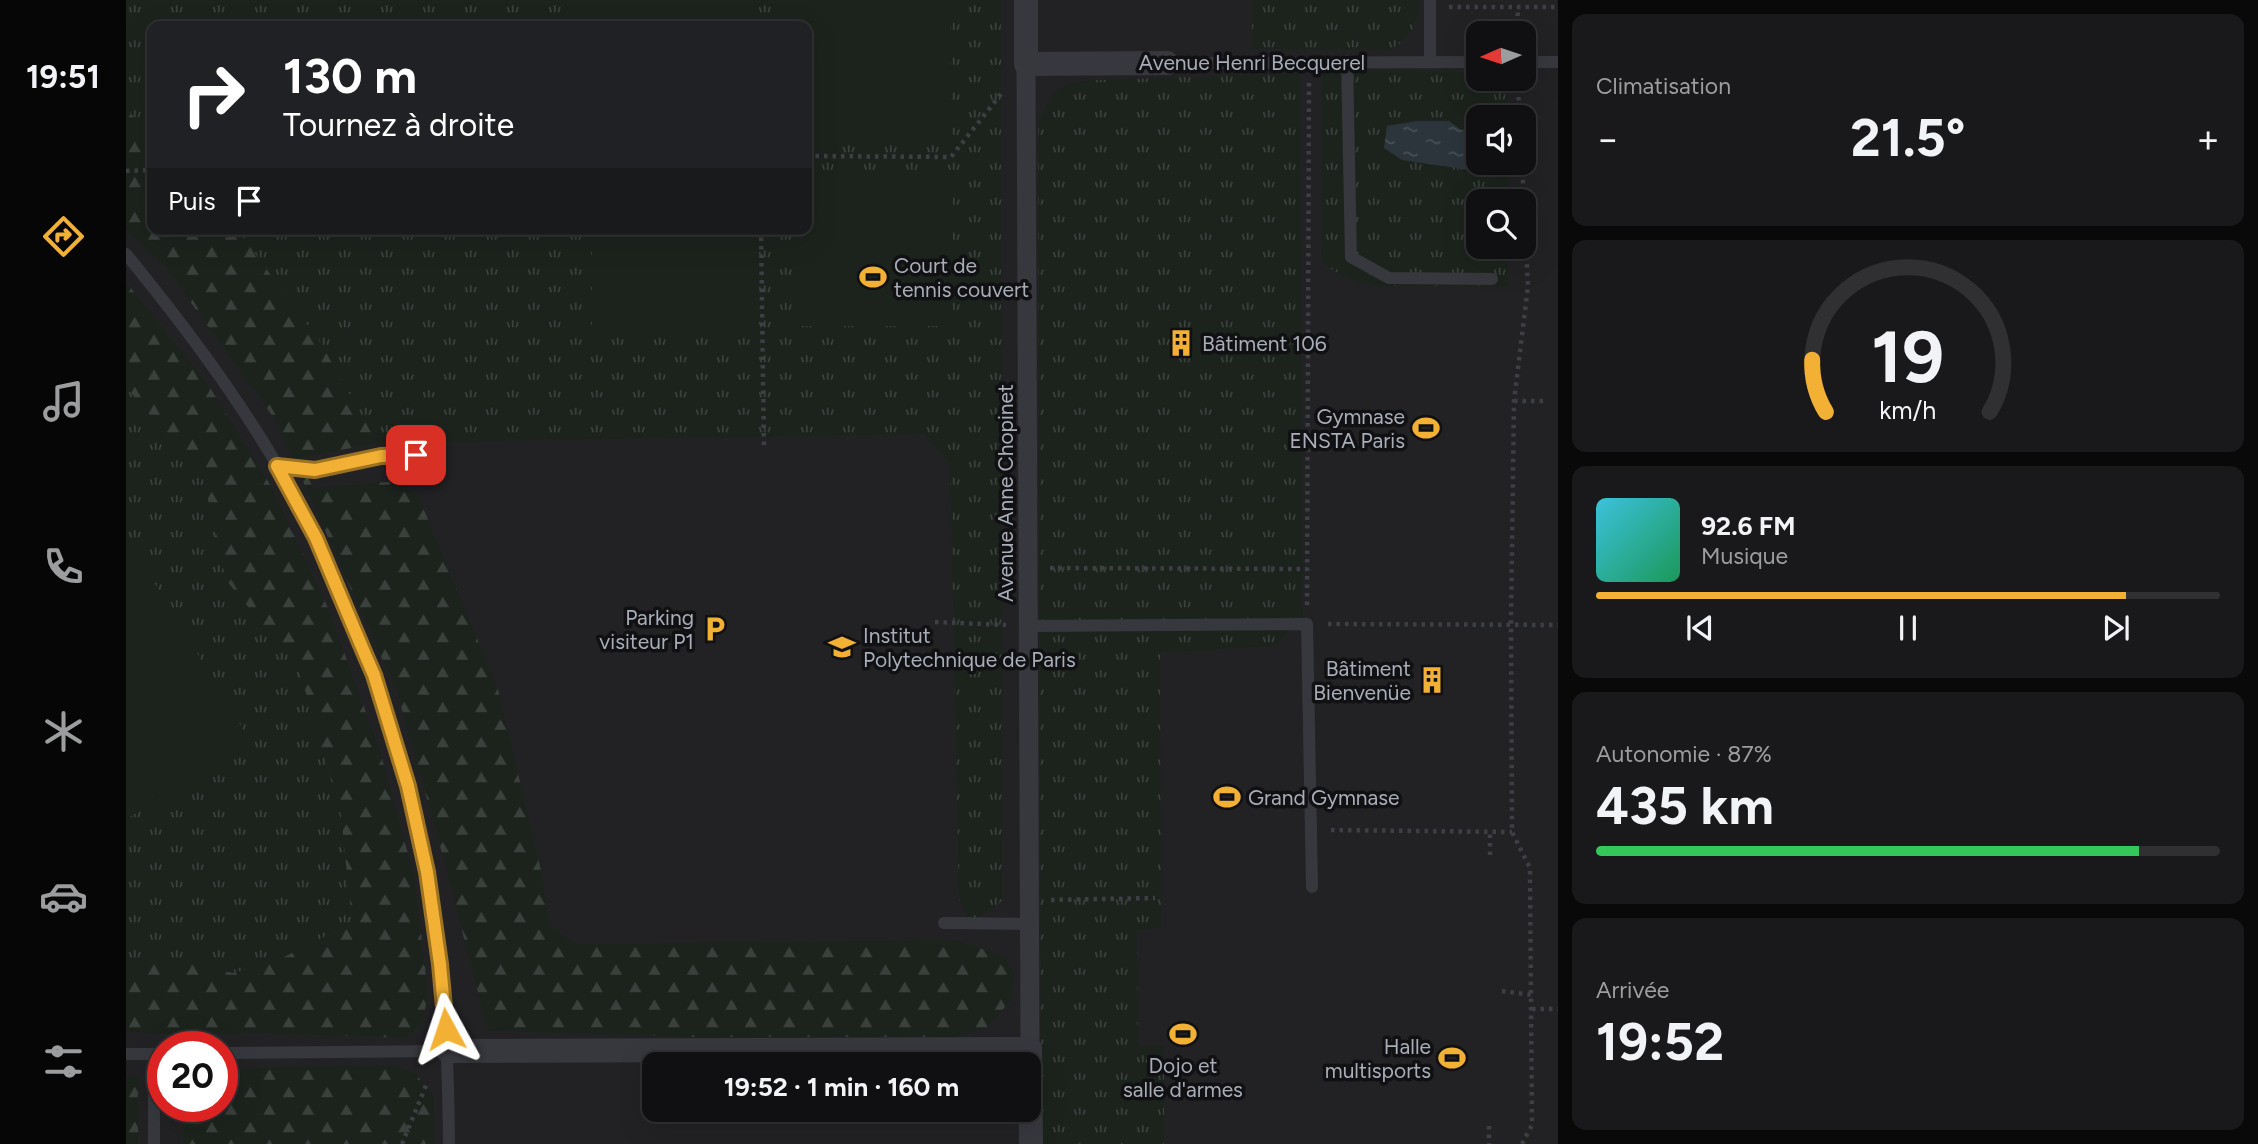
<!DOCTYPE html>
<html lang="fr">
<meta charset="utf-8">
<style>
:root{--surface:#101012;--page:#19191b;--text:#f1f3f6;--muted:#9c9d9f;--line:#303032;--accent:#f2b134}
body{margin:0;font-family:Figtree,sans-serif;background:var(--page);color:var(--text);height:100vh;display:flex;flex-direction:column;font-size:26px;white-space:nowrap}
*{box-sizing:border-box;margin:0}
p{font-size:23px;color:var(--muted)}
.icon{flex:none;width:38px;height:38px;fill:none;stroke:currentColor;stroke-width:2;stroke-linecap:round;stroke-linejoin:round}
.map{position:relative;flex:1;overflow:hidden}
.sheet{display:flex;flex-direction:column;gap:14px;padding:14px;background:#09090a;width:700px}
.sheet>*{flex:none}
.top-card{position:absolute;left:21px;top:21px;width:665px;height:214px;border-radius:14px;box-shadow:0 7px 28px #0002,0 0 0 2px var(--line);background:#202124;color:#fff;overflow:hidden}
.needle{width:46px;rotate:267deg}
.controls{position:absolute;left:1340px;top:21px;display:grid;gap:14px}
.controls a{display:grid;place-items:center;width:70px;height:70px;border-radius:14px;background:var(--surface);box-shadow:0 7px 28px #0002,0 0 0 2px var(--line);font-size:35px}
.speed{position:absolute;left:21px;top:1031px;display:flex;gap:14px;font-size:35px;font-weight:700;text-align:center}
.speed>*{display:grid;place-content:center;width:91px;height:91px;border-radius:50%;background:var(--surface);box-shadow:0 7px 28px #0002,0 0 0 2px var(--line);line-height:1}
.speed .limit{border:10px solid #d22;background:#fff;color:#111}
.pin{position:absolute;display:grid;place-items:center;width:60px;height:60px;color:#fff;margin:-30px;border-radius:14px;box-shadow:0 4px 10px #0006}
.me{position:absolute;width:77px;margin:-38px;rotate:355deg;stroke-linejoin:round;filter:drop-shadow(0 0 5px #0008)}
.turn{display:flex;align-items:center;gap:24px;height:147px;padding:0 21px;font-size:32px}
.turn .icon{width:91px;height:91px;stroke-width:2.5}
.turn b{display:block;font-size:49px;line-height:60px}
.then{display:flex;align-items:center;height:66px;padding:0 21px;background:#0003;gap:14px;font-size:26px}
.big{font-size:52px;font-weight:700;line-height:1.1}
.sheet .widget{flex:1;display:flex;flex-direction:column;justify-content:center;gap:10px;min-width:0;padding:0 24px;border-radius:14px;background:var(--page)}
.sheet .dial{align-items:center;gap:0}
.dial svg{height:182px;overflow:visible;fill:none;stroke:var(--line);stroke-width:7;stroke-linecap:round;text-anchor:middle}
.dial text{fill:var(--text);stroke:none}
.song{display:flex;align-items:center;gap:21px}
.cover{width:84px;height:84px;border-radius:10px;background:linear-gradient(135deg,hsl(190 70% 55%),hsl(150 70% 35%))}
.played{height:7px;border-radius:4px;background:linear-gradient(90deg,var(--accent) 85%,var(--line) 85%)}
.keys{display:flex;justify-content:space-around;direction:ltr}
.heat{display:flex;justify-content:space-between;align-items:center;font-size:38px;direction:ltr}
.charge{height:10px;border-radius:5px;background:linear-gradient(90deg,#34c759 87%,var(--line) 0)}
.trip{position:absolute;left:516px;top:1052px;width:399px;height:70px;border-radius:14px;background:var(--surface);box-shadow:0 7px 28px #0002,0 0 0 2px var(--line);font-weight:700;line-height:70px;text-align:center}
main{display:flex;flex:1;min-height:0}
.tab-bar{display:flex;flex-direction:column;width:126px;justify-content:space-around;align-items:center;background:#060607;color:var(--muted)}
.tab-bar .icon{width:49px;height:49px}
.tab-bar .on{color:var(--accent)}
.tab-bar b{font-size:32px;color:var(--text)}
.map>svg:first-child{display:block}
</style>
<main>
<nav class="tab-bar">
<b>19:51</b>
<svg class="icon on" aria-label="directions" viewBox="0 0 24 24"><path d="M12 3l9 9-9 9-9-9zM9 14v-3h6M13 9l2 2-2 2"/></svg>
<svg class="icon" aria-label="music" viewBox="0 0 24 24"><path d="M9 18V5l10-2v13"/><circle cx="6" cy="18" r="3"/><circle cx="16" cy="16" r="3"/></svg>
<svg class="icon" aria-label="phone" viewBox="0 0 24 24"><path d="M5 4h4l2 5-3 2q2 4 5 5l2-3 5 2v4C11 20 4 13 5 4z"/></svg>
<svg class="icon" aria-label="climate" viewBox="0 0 24 24"><path d="M12 3v18M4 7l16 10M4 17L20 7"/></svg>
<svg class="icon" aria-label="car" viewBox="0 0 24 24"><path d="M5 17H2v-5l4-1 3-4h7l3 4 3 1v5h-3M9 17h6M6 11h13"/><circle cx="7" cy="17" r="2"/><circle cx="17" cy="17" r="2"/></svg>
<svg class="icon" aria-label="filters" viewBox="0 0 24 24"><path d="M4 7h16M4 17h16"/><circle cx="9" cy="7" r="2"/><circle cx="15" cy="17" r="2"/></svg>
</nav>
<div class="map">
<svg width="1432" height="1144" viewBox="0 0 1432 1144">
<defs>
<pattern id="grass-tufts" width="24" height="20" patternUnits="userSpaceOnUse" patternTransform="scale(1.75)"><rect width="24" height="20" fill="#1c231d"/><path d="M3 7l-1-3M5 7V3M7 7l1-3M15 17l-1-3M17 17v-4M19 17l1-3" fill="none" stroke="#3a403c"/></pattern>
<pattern id="forest-firs" width="22" height="20" patternUnits="userSpaceOnUse" patternTransform="scale(1.75)"><rect width="22" height="20" fill="#1c231d"/><path d="M5 1l3.5 6h-7zM16 11l3.5 6h-7z" fill="#3a403c"/></pattern>
<pattern id="water-ripples" width="26" height="14" patternUnits="userSpaceOnUse" patternTransform="scale(1.75)"><rect width="26" height="14" fill="#2c353c"/><path d="M2 4q2-2 4 0t4 0M15 11q2-2 4 0t4 0" fill="none" stroke="#485056"/></pattern>
</defs>
<rect width="100%" height="100%" fill="#161618"/>
<path fill="#222225" fill-rule="evenodd" d="M 0,0 L 1432,0 L 1432,1144 L 0,1144 ZM 26,26 L 681,26 L 681,229 L 26,229 ZM 1353,33 L 1398,33 L 1398,79 L 1353,79 ZM 1353,117 L 1398,117 L 1398,163 L 1353,163 ZM 1353,201 L 1398,201 L 1398,247 L 1353,247 ZM 37,1046 L 96,1046 L 96,1106 L 37,1106 ZM 528,1064 L 903,1064 L 903,1110 L 528,1110 Z"/>
<path fill="url(#grass-tufts)" d="M 0,0 L 875,0 L 876,901 L 845,924 L 833,900 L 824,464 L 799,434 L 251,443 L 194,342 L 111,229 L 681,229 L 681,26 L 26,26 L 26,135 L 0,109 Z
M 1126,0 L 1294,0 C 1294,22 1283,39 1264,50 L 1126,49 Z
M 1196,71 L 1353,72 L 1353,79 L 1382,79 L 1382,117 L 1353,117 L 1353,163 L 1382,163 L 1382,201 L 1353,201 L 1353,247 L 1382,247 L 1382,286 L 1251,286 L 1221,278 L 1195,263 Z
M 1174,73 L 1177,619 L 1148,646 L 1034,653 L 1035,928 L 1011,930 L 1012,1046 L 1038,1045 L 1038,1144 L 915,1144 L 912,121 L 928,91 L 950,81 Z
M 0,387 L 77,477 L 100,580 L 173,669 L 215,815 L 226,923 L 148,962 L 107,973 L 26,957 L 0,960 Z"/>
<path fill="url(#forest-firs)" d="M 0,109 L 26,135 L 26,229 L 111,229 L 194,342 L 251,443 L 173,458 L 187,488 L 273,481 L 292,495 L 372,689 L 416,875 L 423,924 L 450,944 L 830,940 L 879,957 L 889,974 L 884,1001 L 861,1028 L 829,1037 L 568,1037 L 362,1031 L 313,842 L 271,692 L 150,421 L 38,265 L 0,229 Z
M 0,282 L 81,383 L 148,491 L 202,608 L 254,751 L 287,872 L 299,964 L 301,999 L 296,1023 L 281,1038 L 134,1033 L 65,1035 L 0,1032 L 0,960 L 26,957 L 107,973 L 148,962 L 226,923 L 215,815 L 173,669 L 100,580 L 77,477 L 0,387 Z
M 267,1065 L 290,1074 L 308,1097 L 309,1144 L 57,1144 L 57,1106 L 96,1106 L 96,1068 Z
M 12,1076 L 12,1144 L 0,1144 L 0,1077 Z"/>
<path fill="#1c231d" d="M 463,0 L 624,0 L 624,26 L 463,26 Z
M 666,0 L 824,0 L 825,143 L 681,145 L 681,26 L 666,26 Z
M 681,170 L 827,170 L 827,326 L 666,326 L 666,229 L 681,229 Z
M 466,229 L 626,229 L 626,330 L 466,331 Z
M 0,536 L 127,746 L 0,819 Z"/>
<path fill="url(#water-ripples)" d="M 1291,121 L 1323,121 L 1353,143 L 1353,160 L 1344,170 L 1276,160 L 1258,148 L 1261,126 Z"/>
<g fill="none" stroke-linecap="round" stroke-linejoin="round">
<path stroke="#3d3f44" stroke-width="4.5" stroke-dasharray="3.5 5" stroke-linecap="butt" d="M 1323,7 L 1432,7
M 1391,33 L 1392,7
M 1392,80 L 1393,117
M 681,156 L 825,157 L 875,94
M 1396,163 L 1398,201
M 0,171 L 26,170
M 635,229 L 638,449
M 1388,401 L 1421,401
M 924,568 L 1181,569
M 1181,605 L 1183,82
M 809,622 L 880,625
M 1202,624 L 1432,625
M 1205,830 L 1386,832
M 1364,855 L 1364,832
M 925,900 L 1029,898
M 1376,991 L 1406,995
M 1406,1009 L 1432,1009
M 1363,1126 L 1363,1144
M 276,1144 L 301,1083
M 1396,1144 L 1406,1125 L 1404,868 L 1386,832 L 1385,625 L 1388,401 L 1402,286 L 1398,208"/>
<path stroke="#37383d" stroke-width="12" d="M 1221,61 L 1225,257 L 1263,278 L 1366,279
M 1304,61 L 1304,0
M 1398,62 L 1432,62
M 1041,63 L 1353,62
M 0,254 C 72,342 141,436 191,539 C 241,644 279,756 301,870 C 319,960 322,1053 323,1144
M 151,466 L 189,470 L 255,456 L 290,455
M 902,626 L 1181,624 L 1186,887
M 818,923 L 904,924
M 96,1053 L 322,1051
M 0,1054 L 35,1054
M 28,1054 L 28,1144"/>
<path stroke="#37383d" stroke-width="19" d="M 900,64 L 904,1049"/>
<path stroke="#37383d" stroke-width="24" d="M 900,0 L 900,64 L 1041,63
M 322,1051 L 904,1049 L 905,1144"/>
</g>
<g fill="none" stroke-linecap="round" stroke-linejoin="round">
<defs>
<path id="route" d="M 290,455 L 255,456 L 189,470 L 151,466 L 190,538 L 238,652 L 248,675 L 282,786 L 301,872 L 314,964 L 320,1029"/>
</defs>
<use href="#route" stroke="#9d7322" stroke-width="18"/>
<use href="#route" stroke="#f2b134" stroke-width="12"/>
</g>
<defs>
<symbol id="stadium-bare" viewBox="-9 -9 18 18"><path d="M0-5a6.5 5 0 1 0 0 10a6.5 5 0 1 0 0-10ZM-3.5-1.8h7v3.6h-7Z" fill="#f2b134" stroke="#111113" stroke-width="2.5" paint-order="stroke"/></symbol>
<symbol id="building-bare" viewBox="-9 -9 18 18"><path d="M-4-6H4V6H1V3H-1V6H-4ZM-2.5-4.3h1.7v1.8h-1.7ZM.8-4.3h1.7v1.8H.8ZM-2.5-1h1.7V.8h-1.7ZM.8-1h1.7V.8H.8Z" fill="#f2b134" stroke="#111113" stroke-width="2.5" paint-order="stroke"/></symbol>
<symbol id="parking-bare" viewBox="-9 -9 18 18"><path d="M-3.5-5.5H1a3.5 3.5 0 0 1 0 7H-1V5.5H-3.5ZM-1-3.4V-.6H.8a1.4 1.4 0 0 0 0-2.8Z" fill="#f2b134" stroke="#111113" stroke-width="2.5" paint-order="stroke"/></symbol>
<symbol id="university-bare" viewBox="-9 -9 18 18"><path d="M0-5L7-2L0 1L-7-2ZM-4 1L0 2.5L4 1V4Q0 6-4 4Z" fill="#f2b134" stroke="#111113" stroke-width="2.5" paint-order="stroke"/></symbol>
</defs>
<g fill-rule="evenodd">
<use href="#stadium-bare" x="728" y="258" width="38" height="38"/>
<use href="#building-bare" x="1036" y="324" width="38" height="38"/>
<use href="#stadium-bare" x="1281" y="409" width="38" height="38"/>
<use href="#parking-bare" x="570" y="610" width="38" height="38"/>
<use href="#university-bare" x="697" y="628" width="38" height="38"/>
<use href="#building-bare" x="1287" y="661" width="38" height="38"/>
<use href="#stadium-bare" x="1082" y="778" width="38" height="38"/>
<use href="#stadium-bare" x="1038" y="1015" width="38" height="38"/>
<use href="#stadium-bare" x="1307" y="1039" width="38" height="38"/>
</g>
<g text-anchor="middle" dominant-baseline="central" stroke-width="7" stroke-linejoin="round" paint-order="stroke">
<g font-size="21" fill="#a8adb8" stroke="#111113">
<text x="1126" y="62">Avenue Henri Becquerel</text>
<text transform="translate(879 493) rotate(-90)">Avenue Anne Chopinet</text>
</g>
<g font-size="21" fill="#a8adb8" stroke="#111113" text-anchor="start">
<text x="768" y="265">Court de<tspan x="768" dy="24">tennis couvert</tspan></text>
<text x="1076" y="343">Bâtiment 106</text>
<text x="1279" y="416" text-anchor="end">Gymnase<tspan x="1279" dy="24">ENSTA Paris</tspan></text>
<text x="568" y="617" text-anchor="end">Parking<tspan x="568" dy="24">visiteur P1</tspan></text>
<text x="737" y="635">Institut<tspan x="737" dy="24">Polytechnique de Paris</tspan></text>
<text x="1285" y="668" text-anchor="end">Bâtiment<tspan x="1285" dy="24">Bienvenüe</tspan></text>
<text x="1122" y="797">Grand Gymnase</text>
<text x="1305" y="1046" text-anchor="end">Halle<tspan x="1305" dy="24">multisports</tspan></text>
<text x="1057" y="1065" text-anchor="middle">Dojo et<tspan x="1057" dy="24">salle d'armes</tspan></text>
</g>
</g>
</svg>
<div class="controls">
<a><svg class="needle" viewBox="-14 -14 28 28"><path d="M0-13l5 13h-10z" fill="#e53935"/><path d="M0 13l5-13h-10z" fill="#9c9d9f"/></svg></a>
<a><svg class="icon" aria-label="sound" viewBox="0 0 24 24"><path d="M4 9h4l5-4v14l-5-4H4zM17 9q2 3 0 6"/></svg></a>
<a><svg class="icon" aria-label="search" viewBox="0 0 24 24"><circle cx="10" cy="10" r="6"/><path d="M15 15l6 6"/></svg></a>
</div>
<div class="speed"><div class="limit">20</div></div>
<div class="pin" style="left:290px;top:455px;background:#d93025"><svg class="icon" aria-label="arrive" viewBox="0 0 24 24"><path d="M6 21V4h12l-3 4 3 4H6"/></svg></div>
<svg class="me" style="left:320px;top:1029px" viewBox="-20 -20 40 40"><path d="M0-17L14 15 0 8-14 15z" fill="#f2b134" stroke="#fff" stroke-width="4"/></svg>
<div class="trip">19:52 · 1 min · 160 m</div>
<div class="top-card">
<div class="turn"><svg class="icon" aria-label="right" viewBox="0 0 24 24"><path d="M7 20v-9h11M14 6l5 5-5 5"/></svg><div><b>130 m</b>Tournez à droite</div></div>
<div class="then">Puis<svg class="icon" aria-label="arrive" viewBox="0 0 24 24"><path d="M6 21V4h12l-3 4 3 4H6"/></svg></div>
</div>
</div>
<section class="sheet">
<div class="widget"><p>Climatisation</p>
<div class="heat"><a>−</a><b class="big">21.5°</b><a>+</a></div>
</div>
<div class="widget dial"><svg viewBox="0 0 100 80">
<path d="M14 69A42 42 0 1 1 86 69"/>
<path d="M14 69A42 42 0 0 1 8 46" stroke="#f2b134"/>
<text x="50" y="56" font-size="32" font-weight="700">19</text>
<text x="50" y="72" font-size="11">km/h</text>
</svg></div>
<div class="widget">
<div class="song"><i class="cover"></i><div><b>92.6 FM</b><p>Musique</p></div></div>
<div class="played"></div>
<div class="keys"><svg class="icon" aria-label="previous" viewBox="0 0 24 24"><path d="M18 5L8 12l10 7zM5 5v14"/></svg><svg class="icon" aria-label="pause" viewBox="0 0 24 24"><path d="M8 5v14M16 5v14"/></svg><svg class="icon" aria-label="next" viewBox="0 0 24 24"><path d="M6 5l10 7-10 7zM19 5v14"/></svg></div>
</div>
<div class="widget"><p>Autonomie · 87%</p><b class="big">435 km</b><div class="charge"></div></div>
<div class="widget"><p>Arrivée</p><b class="big">19:52</b></div>
</section>
</main>
